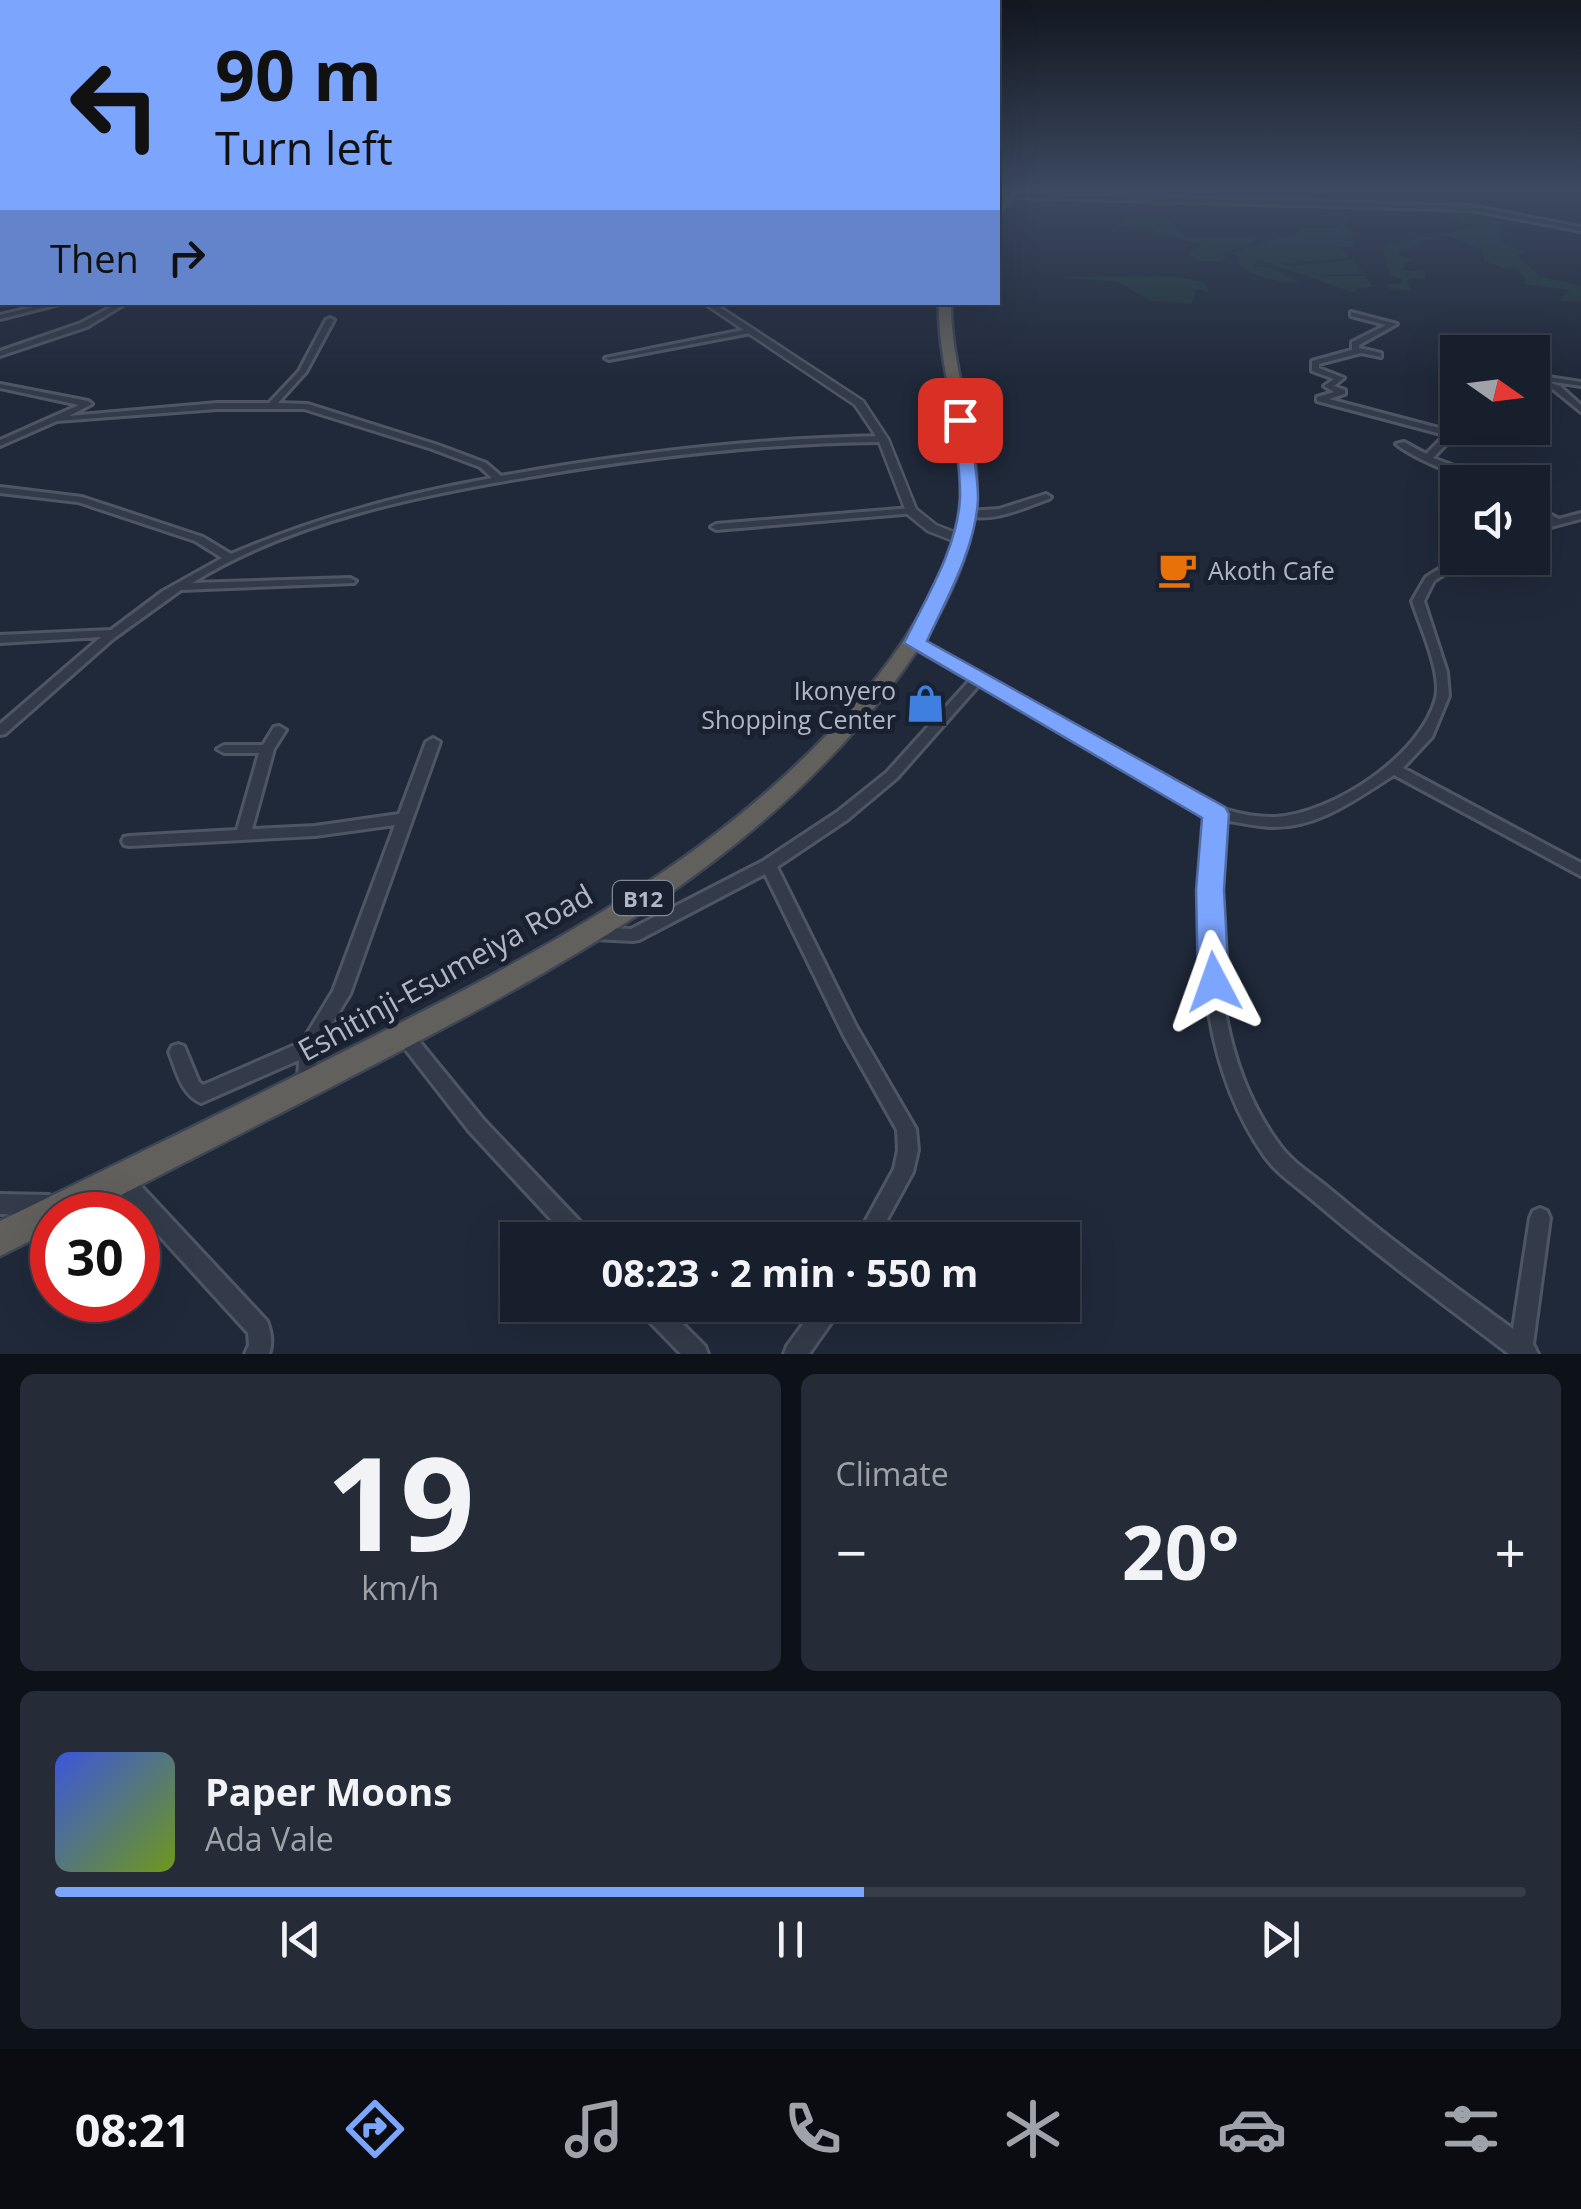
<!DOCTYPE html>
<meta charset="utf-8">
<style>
:root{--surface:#181f2c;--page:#252c38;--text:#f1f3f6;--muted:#9fa2a9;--line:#363d48;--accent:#7ca5fe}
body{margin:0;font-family:"Open Sans",sans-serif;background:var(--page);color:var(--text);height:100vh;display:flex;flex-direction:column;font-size:38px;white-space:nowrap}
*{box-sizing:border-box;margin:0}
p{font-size:32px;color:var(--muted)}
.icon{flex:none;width:55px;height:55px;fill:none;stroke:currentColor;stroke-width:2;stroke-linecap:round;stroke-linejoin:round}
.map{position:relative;height:1354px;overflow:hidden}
.side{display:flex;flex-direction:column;gap:20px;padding:20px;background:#0d1118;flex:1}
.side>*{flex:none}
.guide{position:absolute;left:0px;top:0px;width:1000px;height:305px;box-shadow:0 10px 40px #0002,0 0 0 2px var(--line);background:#7ca5fe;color:#111;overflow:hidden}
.needle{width:65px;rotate:104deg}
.controls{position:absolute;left:1440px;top:335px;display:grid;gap:20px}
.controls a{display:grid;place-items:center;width:110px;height:110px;border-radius:0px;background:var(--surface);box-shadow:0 10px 40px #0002,0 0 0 2px var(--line);font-size:50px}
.speed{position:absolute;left:30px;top:1192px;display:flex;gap:20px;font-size:50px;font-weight:700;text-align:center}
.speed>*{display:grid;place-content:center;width:130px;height:130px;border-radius:50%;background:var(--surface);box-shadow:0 10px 40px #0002,0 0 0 2px var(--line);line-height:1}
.speed .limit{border:15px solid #d22;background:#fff;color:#111}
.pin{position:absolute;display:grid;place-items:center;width:85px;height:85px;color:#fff;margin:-42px;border-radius:20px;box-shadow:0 5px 15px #0006}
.me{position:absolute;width:110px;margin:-55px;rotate:356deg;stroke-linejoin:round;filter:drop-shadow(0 0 8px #0008)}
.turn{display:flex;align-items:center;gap:35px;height:210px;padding:0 50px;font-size:45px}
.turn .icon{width:130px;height:130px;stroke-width:2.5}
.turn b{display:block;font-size:70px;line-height:85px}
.then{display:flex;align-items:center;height:95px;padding:0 50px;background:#0003;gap:20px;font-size:38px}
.big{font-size:75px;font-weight:700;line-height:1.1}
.side .card{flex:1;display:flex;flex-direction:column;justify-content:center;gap:15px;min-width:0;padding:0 35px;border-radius:15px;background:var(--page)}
.side .dial{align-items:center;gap:0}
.dial b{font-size:130px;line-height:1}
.song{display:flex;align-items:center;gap:30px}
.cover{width:120px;height:120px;border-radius:15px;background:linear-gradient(135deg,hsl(230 70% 55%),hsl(80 70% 35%))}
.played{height:10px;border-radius:5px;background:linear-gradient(90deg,var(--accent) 55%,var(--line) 55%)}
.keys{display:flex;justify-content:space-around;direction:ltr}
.heat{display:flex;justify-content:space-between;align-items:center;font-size:55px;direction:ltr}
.side .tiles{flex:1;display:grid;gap:20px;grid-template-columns:1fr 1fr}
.card:last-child{grid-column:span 2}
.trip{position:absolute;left:500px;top:1222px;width:580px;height:100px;border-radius:0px;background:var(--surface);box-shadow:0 10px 40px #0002,0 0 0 2px var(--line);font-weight:700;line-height:100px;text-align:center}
.menu{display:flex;height:160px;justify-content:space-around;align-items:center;background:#0a0c12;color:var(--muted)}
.menu .icon{width:70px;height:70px}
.menu .on{color:var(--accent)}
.menu b{font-size:45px;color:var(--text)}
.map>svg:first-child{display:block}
</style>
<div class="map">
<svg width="1581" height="1354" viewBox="0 0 1581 1354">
<rect width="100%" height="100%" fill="#20293a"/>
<path fill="#22363b" d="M 1443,208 L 1488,213 L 1481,217 L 1514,224 L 1493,224 L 1505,229 L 1498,232 L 1506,237 L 1498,238 L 1499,242 L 1525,253 L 1516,254 L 1540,276 L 1581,286 L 1581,302 L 1561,301 L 1560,298 L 1570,290 L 1523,284 L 1526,280 L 1515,268 L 1506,269 L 1484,261 L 1483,250 L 1449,236 L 1415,242 L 1420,245 L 1407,249 L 1413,252 L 1397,249 L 1400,255 L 1415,260 L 1405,264 L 1403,271 L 1424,270 L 1425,279 L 1410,278 L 1406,282 L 1412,291 L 1390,289 L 1386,284 L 1401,284 L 1402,279 L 1390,275 L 1383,248 L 1388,244 L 1481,227 L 1459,223 Z
M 1338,214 L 1351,217 L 1344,220 L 1347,228 L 1352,229 L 1353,247 L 1337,247 L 1350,258 L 1280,263 L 1290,266 L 1352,260 L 1364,274 L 1317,276 L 1365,276 L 1373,287 L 1354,289 L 1363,296 L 1258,259 L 1254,267 L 1271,268 L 1299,282 C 1283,285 1247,275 1236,262 L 1241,258 L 1231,253 L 1219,254 L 1226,256 L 1222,261 L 1199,261 L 1189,254 L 1202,245 L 1155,232 L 1151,227 L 1116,226 C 1132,213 1156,215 1175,224 L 1170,225 L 1186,237 L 1255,238 L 1247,248 L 1233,249 L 1232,252 L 1301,232 L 1300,228 L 1339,228 L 1342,225 Z
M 1139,276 L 1179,277 L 1205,283 L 1209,293 L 1197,289 L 1192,304 L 1151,301 L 1118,282 L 1061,277 Z"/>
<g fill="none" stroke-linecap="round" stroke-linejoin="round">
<defs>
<path id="minor" d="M 1013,194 L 1470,206 L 1581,227 L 1581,231 L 1470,210 L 1011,197 Z
M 0,216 L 2,216 L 2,220 L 0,220 Z
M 2,251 L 2,255 L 0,256 L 0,252 Z
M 53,302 L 63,303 L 0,319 L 0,315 Z
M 117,304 L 123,305 L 87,327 L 0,356 L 0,351 L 81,323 Z
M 1351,312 L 1397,324 L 1359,345 L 1359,348 L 1381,353 L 1381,357 L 1361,353 L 1319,364 L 1319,368 L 1344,378 L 1334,386 L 1345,390 L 1345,394 L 1329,399 L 1454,432 L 1454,436 L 1433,458 L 1478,475 L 1489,482 C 1468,482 1413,458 1396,444 L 1404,442 L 1426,454 L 1445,435 L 1317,401 L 1317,397 L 1334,392 L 1324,386 L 1334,379 L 1312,371 L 1312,361 L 1352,350 L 1352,342 L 1386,325 L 1351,316 Z
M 330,318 L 334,320 L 306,372 L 278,403 L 308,404 L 438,445 L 486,463 L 501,476 C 628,453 755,438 883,436 L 887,439 L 883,442 C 768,443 654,456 541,475 C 424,494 293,520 192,583 L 350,578 L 356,581 L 354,583 L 181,590 L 113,639 L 5,734 L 0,735 L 0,724 L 101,637 L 0,643 L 0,635 L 111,630 L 163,591 L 222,558 L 195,541 L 78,502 L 0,493 L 0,487 L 82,497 L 203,537 L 231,554 C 315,518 402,494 492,478 L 480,467 L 432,449 L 304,409 L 217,409 L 57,421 L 0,446 L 0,440 L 79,405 L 0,388 L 0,384 L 88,401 L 92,404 L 69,416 L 217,403 L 269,403 L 299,371 L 326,320 Z
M 748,329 L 752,331 L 751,333 L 609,360 L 605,358 Z
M 1542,376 L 1581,382 L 1581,386 L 1542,380 Z
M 1532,377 L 1560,386 L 1581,405 L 1581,412 L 1554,390 L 1532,382 Z
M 1046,494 L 1051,497 L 1049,499 C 1024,508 988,525 962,514 L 967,511 L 999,509 Z
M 1532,505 L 1559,519 L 1581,513 L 1581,519 L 1532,532 L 1532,526 L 1549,521 L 1532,512 Z
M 911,508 L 916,511 L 915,513 L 716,530 L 711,527 L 716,524 Z
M 1458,557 L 1469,558 L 1434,581 L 1424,601 L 1447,672 L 1449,696 L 1432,737 L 1403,768 L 1581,863 L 1581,876 L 1394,775 C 1356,799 1317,829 1270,827 C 1254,826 1238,822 1222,820 C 1213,929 1211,1052 1279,1144 C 1292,1163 1314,1175 1331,1190 C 1389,1239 1451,1284 1513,1329 L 1530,1218 L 1533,1211 L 1540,1208 L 1547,1211 L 1550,1218 L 1533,1344 L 1538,1354 L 1509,1354 C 1443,1304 1378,1256 1316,1203 C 1299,1188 1278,1175 1265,1157 C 1195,1057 1197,932 1208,816 L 1176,800 L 979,685 L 897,778 L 847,820 L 777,867 L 856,1026 L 916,1129 L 918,1150 L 913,1172 L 876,1240 L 855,1240 L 894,1169 L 898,1150 L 897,1130 L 844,1036 L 765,874 L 639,940 L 633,941 L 593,939 L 587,938 L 585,933 L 587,928 L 593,927 L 631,929 L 763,861 L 837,812 L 887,772 L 970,680 L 911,646 L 909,643 L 911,640 L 915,639 L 983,675 L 985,678 L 1186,794 C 1214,807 1244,818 1275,817 C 1332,814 1421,756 1436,698 C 1442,673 1420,626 1412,601 L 1426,577 Z
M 279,726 L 286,730 L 274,749 L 252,829 L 315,826 L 399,814 L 426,742 L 433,738 L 440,742 L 350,994 L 317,1048 L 316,1083 L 314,1089 L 307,1091 L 300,1089 L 298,1083 L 299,1060 L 201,1103 C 181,1094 177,1072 169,1052 L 172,1046 L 178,1044 L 184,1046 L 199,1082 L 203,1085 L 302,1042 L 333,991 L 395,825 L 315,836 L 129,846 L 124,845 L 122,841 L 124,837 L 129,836 L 237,830 L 259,753 L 224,753 L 217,749 L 224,745 L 263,745 L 274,727 Z
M 404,1027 L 410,1030 L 483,1119 L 591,1233 L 594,1240 L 570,1240 L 469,1131 L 398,1040 L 395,1035 L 398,1030 Z
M 122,1170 L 129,1173 L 267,1321 C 271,1331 273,1344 269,1354 L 245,1354 L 249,1345 L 248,1333 L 115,1187 L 112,1180 L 115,1173 Z
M 0,1194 L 49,1195 L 56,1198 L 59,1205 L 56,1212 L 49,1215 L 0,1214 Z
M 638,1305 L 664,1305 L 705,1346 L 708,1354 L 681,1354 L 641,1313 Z
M 817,1305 L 841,1305 L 838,1313 L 809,1354 L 784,1354 L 787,1346 Z"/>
<path id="tertiary" d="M 702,302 L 712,302 L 863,401 L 888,439 L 916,509 L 936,525 L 964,536 L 964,542 L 956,542 L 928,531 L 907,514 L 878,439 L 855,405 Z"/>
<path id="trunk" d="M 1014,191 L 1023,191 L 998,214 L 998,207 Z
M 939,302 L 951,302 C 950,375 986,446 974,519 C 963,583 925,643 886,693 C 758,856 585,954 404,1049 C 297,1105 189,1160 82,1215 L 52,1215 L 52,1230 L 0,1256 L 0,1221 C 111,1167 222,1113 333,1057 C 529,958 729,859 870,686 C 909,638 945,581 958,520 C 972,448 937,375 939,302 Z"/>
</defs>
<use href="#minor" stroke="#4e5665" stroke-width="6"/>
<use href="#tertiary" stroke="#4e5665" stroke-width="5"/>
<use href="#trunk" stroke="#3e4655" stroke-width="5"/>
<use href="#minor" fill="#333b4a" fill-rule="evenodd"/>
<use href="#tertiary" fill="#333b4a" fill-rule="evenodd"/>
<use href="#trunk" fill="#61605d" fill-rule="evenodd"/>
</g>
<linearGradient id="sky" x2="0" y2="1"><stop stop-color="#121720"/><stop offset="0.5" stop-color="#3c4960"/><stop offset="1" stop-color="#3c4960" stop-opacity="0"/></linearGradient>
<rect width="1581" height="380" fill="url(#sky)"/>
<path fill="#7ca5fe" stroke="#516ba5" stroke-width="2.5" d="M 960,415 L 968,420 C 972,446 978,473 978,499 C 976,547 947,598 927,641 L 1225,807 L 1229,814 L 1224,890 L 1229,982 L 1224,991 L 1214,995 L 1203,991 L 1198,982 L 1196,890 L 1202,818 L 904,643 C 925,600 958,547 960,498 C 961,472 955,445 953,420 Z"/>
<defs>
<symbol id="cafe-bare" viewBox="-9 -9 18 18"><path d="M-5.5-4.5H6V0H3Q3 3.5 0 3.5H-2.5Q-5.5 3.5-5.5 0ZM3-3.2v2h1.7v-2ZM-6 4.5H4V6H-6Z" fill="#e8710a" stroke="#19202f" stroke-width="2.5" paint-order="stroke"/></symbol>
<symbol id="shop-bare" viewBox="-9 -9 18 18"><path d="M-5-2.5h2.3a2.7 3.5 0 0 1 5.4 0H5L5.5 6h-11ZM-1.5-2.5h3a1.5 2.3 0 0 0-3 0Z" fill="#3f7fe0" stroke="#19202f" stroke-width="2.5" paint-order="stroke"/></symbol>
</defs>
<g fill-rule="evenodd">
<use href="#cafe-bare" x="1150" y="542" width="55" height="55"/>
<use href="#shop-bare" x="898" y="676" width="55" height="55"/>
</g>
<g text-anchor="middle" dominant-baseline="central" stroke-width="10" stroke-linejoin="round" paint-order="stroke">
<rect fill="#19202f" stroke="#818999" stroke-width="2.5" x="613" y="881" width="60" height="34" rx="8"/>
<g font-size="22" font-weight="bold" fill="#aeb6c7">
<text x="643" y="898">B12</text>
</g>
<g font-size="25" fill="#aeb6c7" stroke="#19202f" text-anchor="start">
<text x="1208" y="570">Akoth Cafe</text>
<text x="896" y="690" text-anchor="end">Ikonyero<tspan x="896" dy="29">Shopping Center</tspan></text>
</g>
<g font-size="30" fill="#aeb6c7" stroke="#19202f">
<text transform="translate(445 972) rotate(-29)">Eshitinji-Esumeiya Road</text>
</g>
</g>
</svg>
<div class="controls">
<a><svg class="needle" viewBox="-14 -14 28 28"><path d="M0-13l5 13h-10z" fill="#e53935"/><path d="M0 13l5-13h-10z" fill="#9fa2a9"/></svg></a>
<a><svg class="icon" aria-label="sound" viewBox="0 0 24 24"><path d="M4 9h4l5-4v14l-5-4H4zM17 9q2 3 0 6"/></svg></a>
</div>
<div class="speed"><div class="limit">30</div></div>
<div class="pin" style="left:960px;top:420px;background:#d93025"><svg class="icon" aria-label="arrive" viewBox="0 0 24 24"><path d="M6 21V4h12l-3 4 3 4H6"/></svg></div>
<svg class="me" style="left:1214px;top:982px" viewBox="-20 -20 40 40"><path d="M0-17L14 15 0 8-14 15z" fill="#7ca5fe" stroke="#fff" stroke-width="4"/></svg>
<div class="trip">08:23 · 2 min · 550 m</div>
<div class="guide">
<div class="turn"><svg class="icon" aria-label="left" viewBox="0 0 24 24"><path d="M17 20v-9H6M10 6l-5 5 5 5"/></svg><div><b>90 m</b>Turn left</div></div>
<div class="then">Then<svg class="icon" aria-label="right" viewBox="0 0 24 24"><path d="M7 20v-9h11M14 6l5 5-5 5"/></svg></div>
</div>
</div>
<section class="side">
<div class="tiles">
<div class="card dial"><b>19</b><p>km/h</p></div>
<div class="card"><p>Climate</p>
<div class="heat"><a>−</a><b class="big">20°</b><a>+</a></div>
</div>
<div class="card">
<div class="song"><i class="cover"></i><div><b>Paper Moons</b><p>Ada Vale</p></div></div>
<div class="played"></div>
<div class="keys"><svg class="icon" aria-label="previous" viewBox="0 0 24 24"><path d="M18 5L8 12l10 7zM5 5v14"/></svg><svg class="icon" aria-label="pause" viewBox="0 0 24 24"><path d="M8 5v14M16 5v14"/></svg><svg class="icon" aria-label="next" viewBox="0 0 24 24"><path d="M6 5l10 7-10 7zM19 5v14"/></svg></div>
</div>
</div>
</section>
<nav class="menu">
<b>08:21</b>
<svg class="icon on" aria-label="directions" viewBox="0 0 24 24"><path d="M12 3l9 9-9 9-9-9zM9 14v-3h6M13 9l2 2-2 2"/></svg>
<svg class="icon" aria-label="music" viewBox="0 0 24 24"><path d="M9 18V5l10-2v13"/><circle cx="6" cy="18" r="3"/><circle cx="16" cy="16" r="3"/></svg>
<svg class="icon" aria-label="phone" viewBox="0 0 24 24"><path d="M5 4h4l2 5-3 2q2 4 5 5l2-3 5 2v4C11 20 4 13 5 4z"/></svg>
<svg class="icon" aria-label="climate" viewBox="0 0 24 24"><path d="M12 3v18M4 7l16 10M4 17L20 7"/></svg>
<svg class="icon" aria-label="car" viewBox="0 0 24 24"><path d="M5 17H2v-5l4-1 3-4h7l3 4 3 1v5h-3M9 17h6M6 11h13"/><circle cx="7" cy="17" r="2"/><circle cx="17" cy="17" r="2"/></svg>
<svg class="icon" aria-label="filters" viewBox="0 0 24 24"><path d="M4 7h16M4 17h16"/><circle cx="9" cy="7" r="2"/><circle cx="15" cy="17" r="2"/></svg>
</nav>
